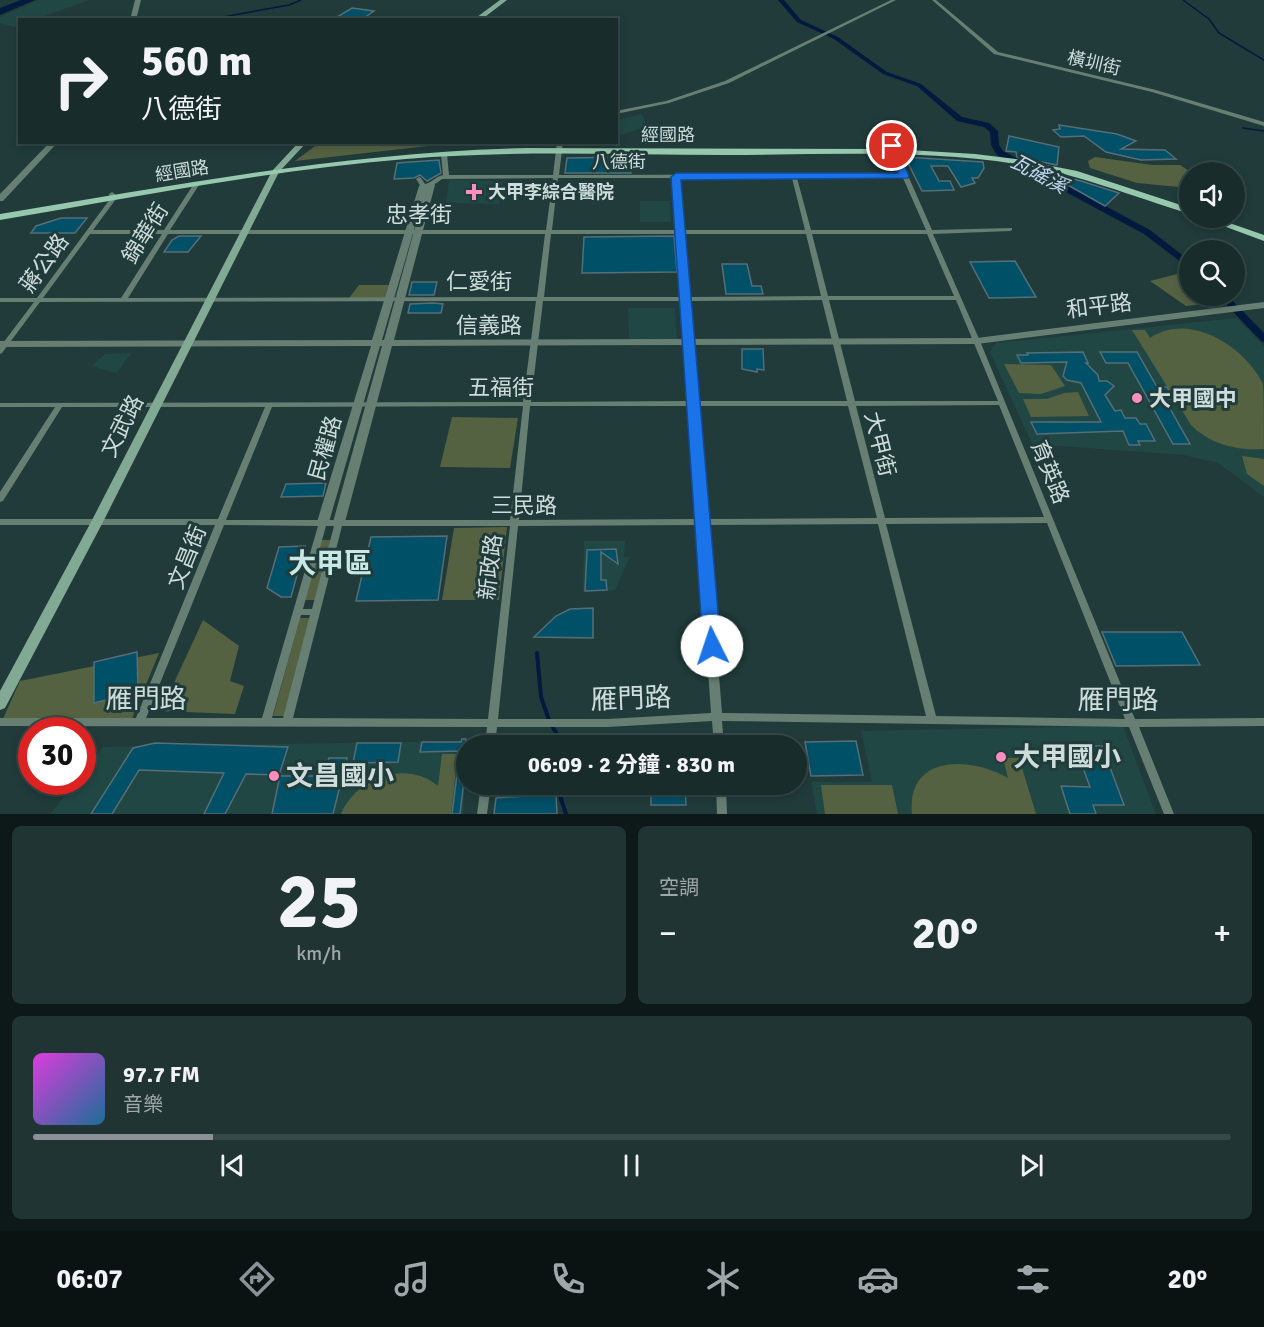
<!DOCTYPE html>
<html lang="zh-TW">
<meta charset="utf-8">
<style>
:root{--surface:#182c2c;--page:#213434;--text:#f1f3f6;--muted:#9fa7a9;--line:#364848;--accent:#8c9099}
body{margin:0;font-family:Signika,"Noto Sans TC",sans-serif;background:var(--page);color:var(--text);height:100vh;display:flex;flex-direction:column;font-size:22px;white-space:nowrap}
*{box-sizing:border-box;margin:0}
p{font-size:20px;color:var(--muted)}
.icon{flex:none;width:33px;height:33px;fill:none;stroke:currentColor;stroke-width:2;stroke-linecap:round;stroke-linejoin:round}
.map{position:relative;height:814px;overflow:hidden}
.drawer{display:flex;flex-direction:column;gap:12px;padding:12px;background:#0d1818;flex:1}
.drawer>*{flex:none}
.guide{position:absolute;left:18px;top:18px;width:600px;height:126px;border-radius:0px;box-shadow:0 3px 9px #0003,0 0 0 2px var(--line);background:#182c2c;color:var(--text);overflow:hidden}
.tools{position:absolute;left:1179px;top:162px;display:grid;gap:12px}
.tools a{display:grid;place-items:center;width:66px;height:66px;border-radius:50%;background:var(--surface);box-shadow:0 3px 9px #0003,0 0 0 2px var(--line);font-size:30px}
.speed{position:absolute;left:18px;top:717px;display:flex;gap:12px;font-size:30px;font-weight:700;text-align:center}
.speed>*{display:grid;place-content:center;width:78px;height:78px;border-radius:50%;background:var(--surface);box-shadow:0 3px 9px #0003,0 0 0 2px var(--line);line-height:1}
.speed .limit{border:9px solid #d22;background:#fff;color:#111}
.pin{position:absolute;display:grid;place-items:center;width:51px;height:51px;color:#fff;margin:-26px;border:3px solid #fff;border-radius:50%;box-shadow:0 2px 6px #0007}
.me{position:absolute;width:66px;margin:-33px;rotate:356deg;stroke-linejoin:round;filter:drop-shadow(0 0 4px #0008)}
.turn{display:flex;align-items:center;gap:21px;height:126px;padding:0 24px;font-size:27px}
.turn .icon{width:78px;height:78px;stroke-width:2.5}
.turn b{display:block;font-size:42px;line-height:51px}
.big{font-size:45px;font-weight:700;line-height:1.1}
.drawer .widget{flex:1;display:flex;flex-direction:column;justify-content:center;gap:9px;min-width:0;padding:0 21px;border-radius:9px;background:var(--page)}
.drawer .dial{align-items:center;gap:0}
.dial b{font-size:78px;line-height:1}
.song{display:flex;align-items:center;gap:18px}
.cover{width:72px;height:72px;border-radius:9px;background:linear-gradient(135deg,hsl(300 70% 55%),hsl(200 70% 35%))}
.played{height:6px;border-radius:3px;background:linear-gradient(90deg,var(--accent) 15%,var(--line) 15%)}
.keys{display:flex;justify-content:space-around;direction:ltr}
.heat{display:flex;justify-content:space-between;align-items:center;font-size:33px;direction:ltr}
.drawer .tiles{flex:1;display:grid;gap:12px;grid-template-columns:1fr 1fr}
.widget:last-child{grid-column:span 2}
.trip{position:absolute;left:456px;top:735px;width:351px;height:60px;border-radius:30px;background:var(--surface);box-shadow:0 3px 9px #0003,0 0 0 2px var(--line);font-weight:700;line-height:60px;text-align:center}
.tabs{display:flex;height:96px;justify-content:space-around;align-items:center;background:#0a1212;color:var(--muted)}
.tabs .icon{width:42px;height:42px}
.tabs .active{color:var(--accent)}
.tabs b{font-size:27px;color:var(--text)}
.map>svg:first-child{display:block}
</style>
<div class="map">
<svg width="1264" height="814" viewBox="0 0 1264 814">
<rect width="100%" height="100%" fill="#203b3a"/>
<path fill="#214745" d="M 39,0 L 90,0 L 35,19 L 20,20 L 19,25 L 14,27 L 0,23 L 0,17 Z
M 642,114 L 647,127 L 617,136 L 617,120 Z
M 449,180 L 503,181 L 499,204 L 446,203 Z
M 640,201 L 670,201 L 671,222 L 640,222 Z
M 628,308 L 675,308 L 677,342 L 629,342 Z
M 1237,318 L 1264,346 L 1264,497 L 1218,463 L 1184,455 L 1032,444 L 990,352 L 996,343 Z
M 131,353 L 117,373 L 91,366 L 105,354 Z
M 584,541 L 625,541 L 624,557 L 630,557 L 615,590 L 583,592 Z
M 1123,726 L 1156,814 L 817,814 L 811,782 L 872,782 L 861,731 Z
M 470,741 L 470,745 L 466,746 L 463,814 L 50,814 L 76,782 L 82,782 L 83,773 L 103,747 Z"/>
<path fill="#546242" d="M 319,143 L 552,142 L 552,143 L 550,146 L 428,146 L 295,161 Z
M 1095,157 L 1152,165 L 1180,165 L 1191,172 L 1189,188 L 1137,183 L 1090,168 L 1088,161 Z
M 1189,271 L 1190,296 L 1217,296 L 1221,302 L 1186,306 L 1150,281 Z
M 359,285 L 389,285 L 385,298 L 349,298 Z
M 1132,330 L 1145,330 L 1150,338 C 1190,311 1245,347 1263,384 C 1264,395 1264,434 1264,449 C 1237,451 1210,444 1191,425 Z
M 1004,364 L 1051,365 L 1065,386 L 1041,394 L 1019,393 Z
M 1078,392 L 1089,416 L 1031,417 L 1023,399 L 1047,399 L 1064,393 Z
M 452,417 L 518,418 L 510,468 L 440,467 Z
M 1242,456 L 1264,459 L 1264,486 L 1247,474 Z
M 507,527 L 499,600 L 442,600 L 454,528 Z
M 321,540 L 332,540 L 316,600 L 304,600 Z
M 300,618 L 312,618 L 286,716 L 273,716 Z
M 203,620 L 239,646 L 230,681 L 244,686 L 235,714 L 161,711 Z
M 159,653 L 131,721 L 2,721 L 20,681 Z
M 442,754 L 458,754 L 451,814 L 341,814 C 356,778 406,759 438,786 Z
M 1003,758 L 1019,758 L 1036,814 L 912,814 C 906,754 971,756 1008,778 Z
M 892,785 L 898,814 L 825,814 L 821,785 Z"/>
<g fill="none" stroke-linecap="round" stroke-linejoin="round">
<path stroke="#011a3e" stroke-width="1.5" d="M 1183,0 L 1209,19 L 1219,33 L 1264,60
M 206,20 L 289,5 L 301,0
M 1243,128 L 1264,131"/>
<path stroke="#011a3e" stroke-width="4" d="M 537,653 L 541,697 L 549,720
M 552,726 L 560,739 L 560,746
M 560,784 L 560,796 L 566,814"/>
<path fill="#011a3e" fill-rule="evenodd" d="M 778,0 L 784,0 L 801,20 L 838,37 L 887,72 L 921,84 L 962,117 L 989,123 L 998,131 L 999,145 L 1003,151 L 1150,230 L 1190,261 L 1190,269 L 1144,234 L 997,155 L 991,145 L 990,132 L 984,127 L 957,121 L 917,86 L 883,74 L 834,39 L 797,22 Z
M 1218,296 L 1228,296 L 1264,333 L 1264,342 L 1261,341 Z"/>
<path fill="#011a3e" fill-rule="evenodd" d="M 21,0 L 35,0 L 0,15 L 0,8 Z"/>
</g>
<path fill="#005067" stroke="#556e78" stroke-width="1.5" d="M 352,8 L 374,11 L 361,20 L 332,20 Z
M 1059,125 L 1117,134 L 1136,141 L 1121,149 L 1165,150 L 1176,159 L 1141,160 L 1106,152 L 1084,136 L 1061,137 L 1053,130 L 1060,129 Z
M 1009,136 L 1059,147 L 1057,165 L 1017,157 L 1016,152 L 1006,151 Z
M 631,157 L 631,173 L 565,173 L 567,158 Z
M 905,157 L 983,162 L 984,168 L 978,178 L 972,178 L 975,183 L 961,187 L 948,166 L 931,166 L 939,181 L 950,181 L 954,190 L 922,191 Z
M 439,160 L 441,173 L 427,181 L 420,175 L 414,178 L 394,179 L 397,163 Z
M 1043,171 L 1081,181 L 1119,193 L 1105,206 Z
M 61,218 L 87,218 L 75,233 L 31,233 L 36,226 Z
M 179,236 L 201,236 L 188,252 L 164,252 L 172,240 Z
M 674,236 L 677,272 L 582,273 L 584,237 Z
M 1015,261 L 1036,297 L 989,298 L 970,262 Z
M 722,264 L 747,264 L 752,286 L 761,286 L 763,294 L 726,294 Z
M 412,282 L 437,282 L 434,295 L 409,295 Z
M 433,303 L 443,304 L 441,313 L 408,313 L 410,304 Z
M 742,349 L 763,349 L 764,370 L 757,369 L 757,372 L 742,369 Z
M 1083,352 L 1088,363 L 1086,363 L 1098,375 L 1099,381 L 1107,381 L 1114,386 L 1105,395 L 1115,411 L 1121,410 L 1125,418 L 1136,418 L 1140,424 L 1146,424 L 1155,441 L 1138,441 L 1140,445 L 1129,445 L 1123,431 L 1037,434 L 1031,422 L 1101,422 L 1081,383 L 1067,380 L 1063,376 L 1067,362 L 1021,363 L 1017,355 L 1028,355 L 1027,353 Z
M 1100,352 L 1137,352 L 1157,387 L 1167,387 L 1173,399 L 1164,398 L 1190,444 L 1173,444 L 1128,363 L 1106,363 Z
M 326,483 L 323,496 L 281,497 L 286,484 Z
M 447,536 L 438,600 L 356,601 L 371,537 Z
M 305,546 L 291,597 L 281,597 L 267,588 L 279,547 Z
M 616,549 L 618,564 L 601,552 L 601,580 L 606,580 L 607,590 L 585,591 L 587,550 Z
M 593,608 L 593,638 L 534,637 L 556,616 L 570,609 Z
M 1102,632 L 1182,632 L 1200,665 L 1116,666 Z
M 137,652 L 138,692 L 94,703 L 94,662 Z
M 462,739 L 466,739 L 466,763 L 460,814 L 452,814 L 460,751 L 420,752 L 422,742 L 461,742 Z
M 856,741 L 863,775 L 811,776 L 805,742 Z
M 155,743 L 288,747 L 279,775 L 246,774 L 225,814 L 204,814 L 224,773 L 139,770 L 112,814 L 91,814 L 133,748 Z
M 357,743 L 401,743 L 398,762 L 353,763 Z
M 1065,746 L 1102,746 L 1124,805 L 1093,805 L 1096,814 L 1070,814 L 1061,786 L 1090,787 L 1082,765 L 1072,765 Z
M 329,758 L 347,758 L 333,814 L 272,814 L 280,776 L 323,776 Z
M 651,784 L 685,784 L 686,805 L 651,805 Z
M 556,794 L 557,814 L 494,814 L 496,798 Z"/>
<g fill="none" stroke-linecap="round" stroke-linejoin="round">
<path fill="#677f72" fill-rule="evenodd" d="M 891,0 L 896,0 L 729,83 L 669,103 L 616,114 L 616,111 L 666,101 L 725,81 Z
M 932,0 L 936,0 L 998,52 L 1156,90 L 1264,122 L 1264,126 L 1152,92 L 994,54 Z
M 557,142 L 563,142 L 559,175 L 902,174 L 889,146 L 892,144 L 895,146 L 932,230 L 1012,228 L 1012,230 L 1010,231 L 933,234 L 980,341 L 1135,719 L 1264,718 L 1264,726 L 1139,727 L 1174,814 L 1164,814 L 1129,727 L 722,721 L 724,746 L 714,746 L 712,721 L 608,727 L 497,727 L 495,746 L 485,746 L 487,727 L 0,726 L 0,718 L 136,718 L 215,525 L 0,525 L 0,519 L 218,519 L 265,407 L 62,407 L 3,501 L 0,502 L 0,492 L 55,407 L 0,407 L 0,403 L 523,402 L 536,301 L 40,302 L 2,353 L 0,354 L 0,347 L 34,302 L 0,302 L 0,298 L 37,298 L 110,199 L 109,194 L 112,192 L 115,194 L 116,199 L 93,230 L 164,230 L 193,185 L 196,183 L 199,185 L 170,230 L 546,230 L 553,178 L 442,179 C 435,184 430,188 421,187 L 416,179 L 419,177 L 421,178 L 425,184 C 432,183 436,176 443,175 L 441,154 L 444,152 L 447,154 L 449,175 L 553,175 ZM 558,178 L 673,178 L 677,230 L 552,230 ZM 679,178 L 792,178 L 805,230 L 683,230 ZM 797,178 L 903,178 L 926,230 L 811,230 ZM 90,234 L 162,234 L 121,298 L 43,298 ZM 168,234 L 545,234 L 537,297 L 128,298 ZM 551,234 L 677,234 L 682,297 L 544,297 ZM 683,234 L 806,234 L 821,296 L 688,297 ZM 812,234 L 927,234 L 954,296 L 828,296 ZM 822,300 L 847,401 L 697,401 L 689,301 ZM 829,300 L 956,300 L 998,401 L 855,401 ZM 543,301 L 682,301 L 689,401 L 531,402 ZM 999,405 L 1044,517 L 885,518 L 856,406 ZM 523,406 L 510,520 L 226,520 L 272,407 ZM 530,406 L 690,406 L 698,519 L 519,520 ZM 697,406 L 848,406 L 877,518 L 706,519 ZM 1047,523 L 1125,719 L 936,716 L 886,524 ZM 878,524 L 926,716 L 722,713 L 707,525 ZM 224,525 L 318,526 L 262,718 L 146,718 ZM 698,525 L 711,713 L 608,719 L 498,719 L 518,526 ZM 326,526 L 334,526 L 312,609 L 303,609 ZM 342,526 L 510,526 L 488,719 L 293,718 ZM 301,615 L 310,615 L 283,718 L 272,718 Z
M 481,784 L 491,784 L 487,814 L 477,814 Z
M 716,784 L 726,784 L 727,814 L 717,814 Z"/>
<path fill="#677f72" fill-rule="evenodd" d="M 135,0 L 141,0 L 136,20 L 130,20 Z
M 50,142 L 58,142 L 3,201 L 0,201 L 0,194 Z
M 428,183 L 434,183 L 435,185 L 394,340 L 977,338 L 1264,302 L 1264,308 L 977,344 L 392,346 L 345,522 L 343,525 L 335,525 L 333,522 L 382,346 L 380,346 L 329,522 L 327,525 L 319,525 L 317,522 L 371,346 L 0,347 L 0,341 L 372,340 L 419,186 L 423,184 L 427,186 ZM 422,202 L 384,340 L 382,340 Z"/>
<path fill="#82a993" fill-rule="evenodd" d="M 500,0 L 507,0 L 481,20 L 473,20 Z
M 299,142 L 307,142 L 279,172 L 103,522 L 5,708 L 0,710 L 0,691 L 91,522 L 272,171 Z"/>
<path fill="#96c8ad" fill-rule="evenodd" d="M 526,148 L 892,149 L 975,154 L 1016,159 L 1077,171 L 1190,208 L 1190,214 C 1131,196 1076,173 1016,164 C 920,149 823,155 726,155 C 619,155 513,150 406,159 C 270,170 135,197 0,220 L 0,214 C 175,185 348,152 526,148 Z
M 1202,218 L 1215,218 L 1264,235 L 1264,241 Z"/>
</g>
<path fill="#1a73e8" stroke="#114b97" stroke-width="1.5" d="M 888,144 L 896,146 L 909,176 L 908,178 L 681,180 L 721,646 L 718,651 L 706,651 L 703,646 L 671,177 L 676,173 L 898,173 Z"/>
<g fill="#fe8ebd" stroke="#203b3a" stroke-width="2">
<path d="M471 183h6v6h6v6h-6v6h-6v-6h-6v-6h6z"/>
<circle cx="1137" cy="398" r="6"/>
<circle cx="1001" cy="757" r="6"/>
<circle cx="274" cy="776" r="6"/>
</g>
<g text-anchor="middle" dominant-baseline="central" stroke-width="6" stroke-linejoin="round" paint-order="stroke">
<g font-size="18" fill="#cedddc" stroke="#203b3a">
<text transform="translate(1094 63) rotate(13)">橫圳街</text>
<text x="668" y="135">經國路</text>
<text x="619" y="162">八德街</text>
<text transform="translate(182 171) rotate(-9)">經國路</text>
</g>
<g font-size="18" font-weight="bold" fill="#cedddc" stroke="#203b3a" text-anchor="start">
<text x="488" y="192">大甲李綜合醫院</text>
</g>
<g font-size="20" font-style="italic" fill="#c3d6f1" stroke="#203b3a">
<text transform="translate(1039 174) rotate(28)">瓦磘溪</text>
</g>
<g font-size="22" fill="#cedddc" stroke="#203b3a">
<text x="419" y="214">忠孝街</text>
<text transform="translate(145 233) rotate(-58)">錦華街</text>
<text transform="translate(44 263) rotate(-54)">蔣公路</text>
<text x="479" y="281">仁愛街</text>
<text transform="translate(1099 306) rotate(-7)">和平路</text>
<text x="489" y="325">信義路</text>
<text x="501" y="387">五福街</text>
<text transform="translate(122 426) rotate(-63)">文武路</text>
<text transform="translate(880 444) rotate(76)">大甲街</text>
<text transform="translate(325 448) rotate(-74)">民權路</text>
<text transform="translate(1050 472) rotate(68)">育英路</text>
<text x="524" y="505">三民路</text>
<text transform="translate(187 557) rotate(-68)">文昌街</text>
<text transform="translate(490 567) rotate(-83)">新政路</text>
</g>
<g font-size="22" font-weight="bold" fill="#cedddc" stroke="#203b3a" text-anchor="start">
<text x="1149" y="398">大甲國中</text>
</g>
<g font-size="27" fill="#cedddc" stroke="#203b3a">
<text x="146" y="699">雁門路</text>
<text transform="translate(631 699) rotate(-2)">雁門路</text>
<text x="1118" y="700">雁門路</text>
</g>
<g font-size="27" font-weight="bold" fill="#cedddc" stroke="#203b3a" text-anchor="start">
<text x="1013" y="757">大甲國小</text>
<text x="286" y="776">文昌國小</text>
</g>
<g font-size="28" font-weight="bold" fill="#c8e8e6" stroke="#203b3a">
<text x="330" y="564">大甲區</text>
</g>
</g>
</svg>
<div class="tools">
<a><svg class="icon" aria-label="sound" viewBox="0 0 24 24"><path d="M4 9h4l5-4v14l-5-4H4zM17 9q2 3 0 6"/></svg></a>
<a><svg class="icon" aria-label="search" viewBox="0 0 24 24"><circle cx="10" cy="10" r="6"/><path d="M15 15l6 6"/></svg></a>
</div>
<div class="speed"><div class="limit">30</div></div>
<div class="pin" style="left:892px;top:146px;background:#d93025"><svg class="icon" aria-label="arrive" viewBox="0 0 24 24"><path d="M6 21V4h12l-3 4 3 4H6"/></svg></div>
<svg class="me" style="left:712px;top:646px" viewBox="-20 -20 40 40"><circle r="19" fill="#fff"/><path d="M0-13L10 11 0 6-10 11z" fill="#1a73e8"/></svg>
<div class="trip">06:09 · 2 分鐘 · 830 m</div>
<div class="guide">
<div class="turn"><svg class="icon" aria-label="right" viewBox="0 0 24 24"><path d="M7 20v-9h11M14 6l5 5-5 5"/></svg><div><b>560 m</b>八德街</div></div>
</div>
</div>
<section class="drawer">
<div class="tiles">
<div class="widget dial"><b>25</b><p>km/h</p></div>
<div class="widget"><p>空調</p>
<div class="heat"><a>−</a><b class="big">20°</b><a>+</a></div>
</div>
<div class="widget">
<div class="song"><i class="cover"></i><div><b>97.7 FM</b><p>音樂</p></div></div>
<div class="played"></div>
<div class="keys"><svg class="icon" aria-label="previous" viewBox="0 0 24 24"><path d="M18 5L8 12l10 7zM5 5v14"/></svg><svg class="icon" aria-label="pause" viewBox="0 0 24 24"><path d="M8 5v14M16 5v14"/></svg><svg class="icon" aria-label="next" viewBox="0 0 24 24"><path d="M6 5l10 7-10 7zM19 5v14"/></svg></div>
</div>
</div>
</section>
<nav class="tabs">
<b>06:07</b>
<svg class="icon active" aria-label="directions" viewBox="0 0 24 24"><path d="M12 3l9 9-9 9-9-9zM9 14v-3h6M13 9l2 2-2 2"/></svg>
<svg class="icon" aria-label="music" viewBox="0 0 24 24"><path d="M9 18V5l10-2v13"/><circle cx="6" cy="18" r="3"/><circle cx="16" cy="16" r="3"/></svg>
<svg class="icon" aria-label="phone" viewBox="0 0 24 24"><path d="M5 4h4l2 5-3 2q2 4 5 5l2-3 5 2v4C11 20 4 13 5 4z"/></svg>
<svg class="icon" aria-label="climate" viewBox="0 0 24 24"><path d="M12 3v18M4 7l16 10M4 17L20 7"/></svg>
<svg class="icon" aria-label="car" viewBox="0 0 24 24"><path d="M5 17H2v-5l4-1 3-4h7l3 4 3 1v5h-3M9 17h6M6 11h13"/><circle cx="7" cy="17" r="2"/><circle cx="17" cy="17" r="2"/></svg>
<svg class="icon" aria-label="filters" viewBox="0 0 24 24"><path d="M4 7h16M4 17h16"/><circle cx="9" cy="7" r="2"/><circle cx="15" cy="17" r="2"/></svg>
<b>20°</b>
</nav>
